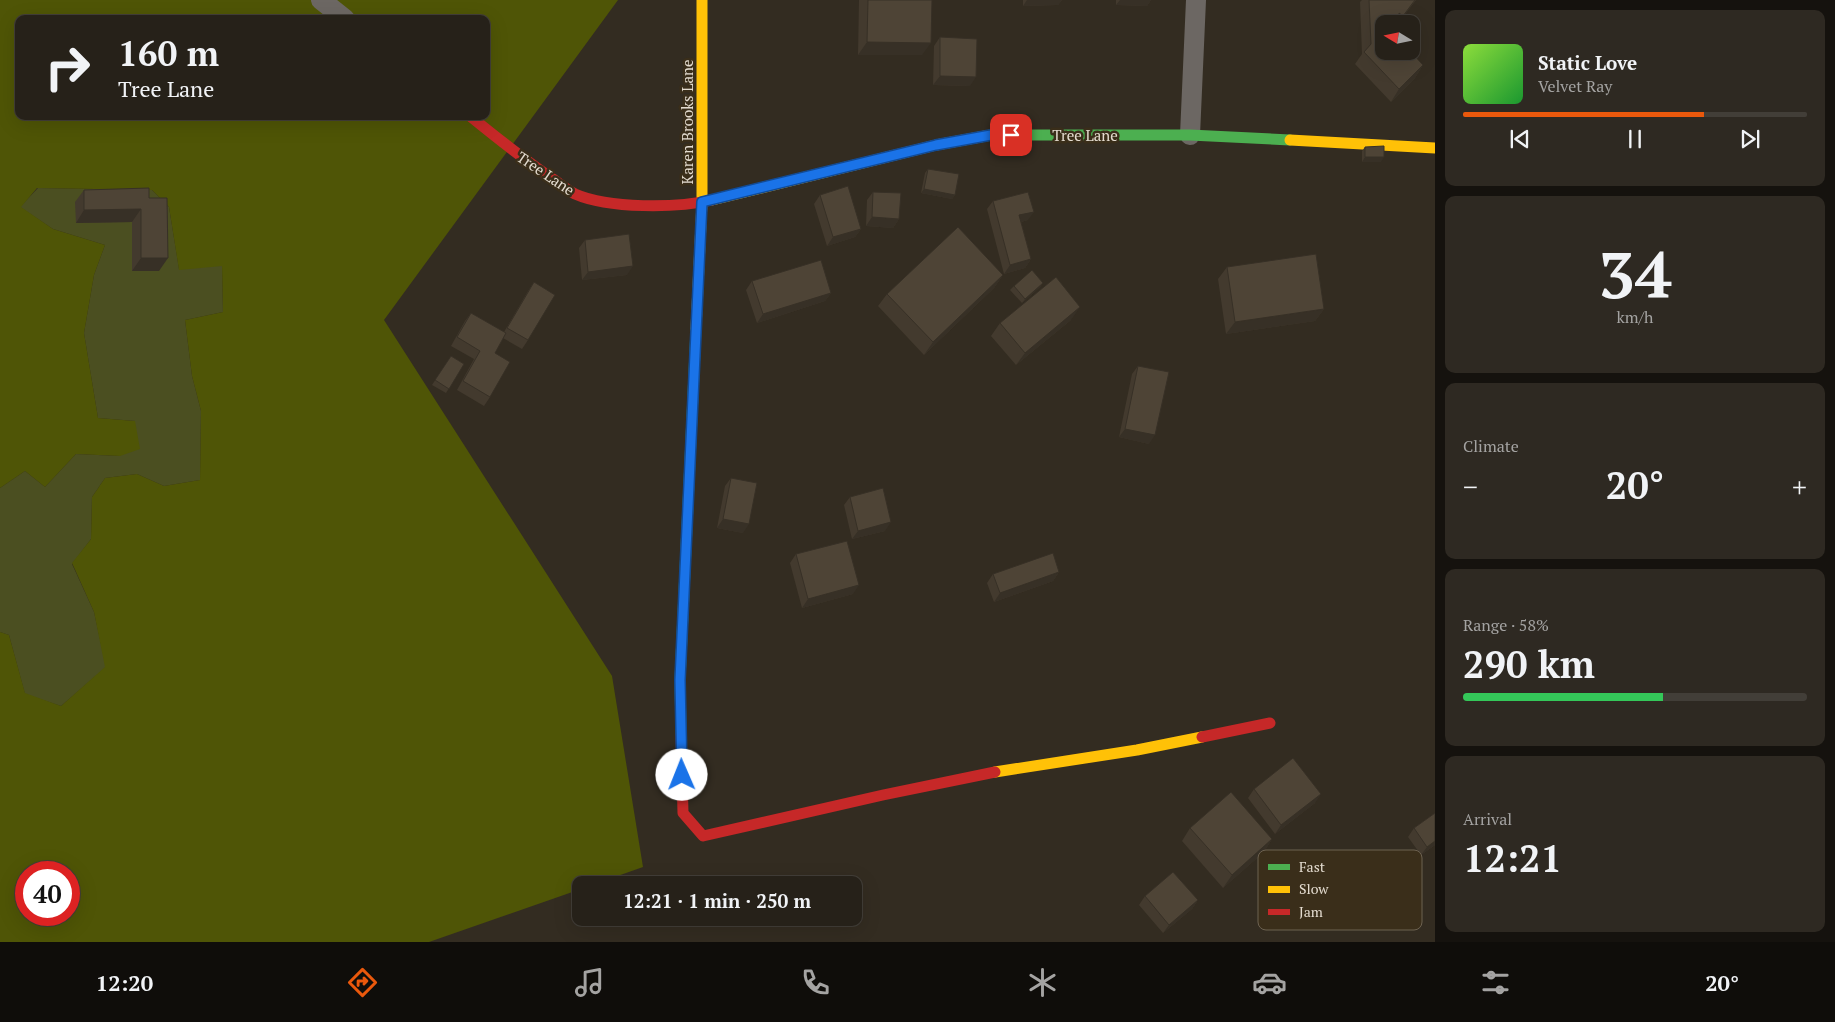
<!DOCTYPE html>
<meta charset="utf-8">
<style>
:root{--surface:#262119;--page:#2e2922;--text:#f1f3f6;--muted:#a4a3a2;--line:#423e38;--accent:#ea580c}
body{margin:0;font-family:"PT Serif",serif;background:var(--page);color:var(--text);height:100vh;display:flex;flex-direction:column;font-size:19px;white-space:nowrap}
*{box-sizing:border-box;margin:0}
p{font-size:16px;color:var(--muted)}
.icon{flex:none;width:28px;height:28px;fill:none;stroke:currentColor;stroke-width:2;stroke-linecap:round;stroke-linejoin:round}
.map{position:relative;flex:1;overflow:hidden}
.drawer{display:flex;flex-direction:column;gap:10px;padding:10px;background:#15120e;width:400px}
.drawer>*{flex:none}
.banner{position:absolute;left:15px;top:15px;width:475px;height:105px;border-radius:10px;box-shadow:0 5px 20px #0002,0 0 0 1px var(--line);background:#262119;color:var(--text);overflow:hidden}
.needle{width:32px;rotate:280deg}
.fabs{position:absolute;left:1375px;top:15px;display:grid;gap:10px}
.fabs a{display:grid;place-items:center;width:45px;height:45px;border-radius:10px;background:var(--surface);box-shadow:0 5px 20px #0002,0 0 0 1px var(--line);font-size:25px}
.speed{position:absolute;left:15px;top:861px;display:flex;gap:10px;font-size:25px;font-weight:700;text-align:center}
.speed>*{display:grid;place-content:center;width:65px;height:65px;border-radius:50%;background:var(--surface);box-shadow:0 5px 20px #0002,0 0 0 1px var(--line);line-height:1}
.speed .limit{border:8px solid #d22;background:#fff;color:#111}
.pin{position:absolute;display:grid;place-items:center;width:42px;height:42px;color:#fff;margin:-21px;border-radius:10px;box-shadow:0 2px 8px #0006}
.me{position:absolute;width:55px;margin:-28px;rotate:359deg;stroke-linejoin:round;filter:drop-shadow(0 0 4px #0008)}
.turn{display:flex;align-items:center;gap:18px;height:105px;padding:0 20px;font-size:22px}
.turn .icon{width:65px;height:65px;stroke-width:2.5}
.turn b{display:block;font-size:35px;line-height:42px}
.big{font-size:38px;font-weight:600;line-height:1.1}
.drawer .widget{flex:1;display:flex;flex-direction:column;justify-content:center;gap:8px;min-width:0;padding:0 18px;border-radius:10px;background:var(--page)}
.drawer .dial{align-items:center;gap:0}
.dial b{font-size:65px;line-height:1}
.song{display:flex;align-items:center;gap:15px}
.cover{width:60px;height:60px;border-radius:8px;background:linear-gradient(135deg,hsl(90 70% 55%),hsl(130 70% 35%))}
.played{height:5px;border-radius:2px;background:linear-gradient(90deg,var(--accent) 70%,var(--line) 70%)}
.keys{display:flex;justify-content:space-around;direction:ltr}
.heat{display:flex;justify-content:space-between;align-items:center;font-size:28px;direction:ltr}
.charge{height:8px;border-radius:4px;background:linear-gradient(90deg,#34c759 58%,var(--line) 0)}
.trip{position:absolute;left:572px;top:876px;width:290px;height:50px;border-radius:10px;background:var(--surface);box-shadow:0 5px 20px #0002,0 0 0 1px var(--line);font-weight:600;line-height:50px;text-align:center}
.tab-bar{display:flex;height:80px;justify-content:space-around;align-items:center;background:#0f0d0a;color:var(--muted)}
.tab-bar .icon{width:35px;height:35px}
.tab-bar .on{color:var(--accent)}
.tab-bar b{font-size:22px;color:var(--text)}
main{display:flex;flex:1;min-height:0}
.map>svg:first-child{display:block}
</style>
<main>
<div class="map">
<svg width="1435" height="942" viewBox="0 0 1435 942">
<rect width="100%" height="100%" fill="#332c21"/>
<path fill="#4b4f21" d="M 38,188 L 152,190 L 169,207 L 179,269 L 222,265 L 223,312 L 185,320 L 192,376 L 201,411 L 200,480 L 164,486 L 137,474 L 105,478 L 92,497 L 91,539 L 72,564 L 94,612 L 106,667 L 61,706 L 25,694 L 9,635 L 0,632 L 0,488 L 25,471 L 45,487 L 76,454 L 120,456 L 135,421 L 98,418 L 84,333 L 94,275 L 105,245 L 53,229 L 20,207 Z"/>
<path fill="#4f5506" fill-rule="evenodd" d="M 0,0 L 618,0 L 384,320 L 612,676 L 643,867 L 592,885 L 581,885 L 581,889 L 429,942 L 0,942 L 0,632 L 9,635 L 25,693 L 61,706 L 105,667 L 94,612 L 72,563 L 91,539 L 92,497 L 105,478 L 137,474 L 164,486 L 200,480 L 201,411 L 192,376 L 185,320 L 223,312 L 222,266 L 179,270 L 169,207 L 152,190 L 37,188 L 21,207 L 53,229 L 105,245 L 94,275 L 84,333 L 98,418 L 135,421 L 140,449 L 120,456 L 76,454 L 45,487 L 25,471 L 0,488 ZM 19,19 L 486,19 L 486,116 L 19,116 ZM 26,872 L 69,872 L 69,915 L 26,915 Z"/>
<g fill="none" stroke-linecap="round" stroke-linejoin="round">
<path stroke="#6c6763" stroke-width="20" d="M 321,0 L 345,19
M 1190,135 L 1196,0"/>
<path stroke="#4caf50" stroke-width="11" d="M 1004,135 L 1190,135 L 1290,140
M 681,734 L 680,680 L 696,329"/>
<path stroke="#ffc107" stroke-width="11" d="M 1290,140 L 1435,148
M 712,200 L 936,145 L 991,135 L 1004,135
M 696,329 L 702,202 L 702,0
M 995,772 L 1137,750 L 1202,737"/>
<path stroke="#c62828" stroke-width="11" d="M 470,116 C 497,138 524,160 553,179 C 560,184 567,190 575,194 C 609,209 677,208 712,200
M 681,734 L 683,813 L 703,836 L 883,795 L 995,772
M 1202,737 L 1270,723"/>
</g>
<path fill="#433a2e" d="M 859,0 L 932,0 L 922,55 L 858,55 Z
M 1023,0 L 1062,0 L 1058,5 L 1023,6 Z
M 1116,0 L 1151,0 L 1147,6 L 1116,5 Z
M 1362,0 L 1416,0 L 1399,22 L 1384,24 L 1423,65 L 1415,78 L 1391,102 L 1355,64 L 1362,54 L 1360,2 Z
M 940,37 L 970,86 L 933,85 L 934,46 Z
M 1365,147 L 1381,162 L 1362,162 L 1362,151 Z
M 928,169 L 955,195 L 952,199 L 921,193 L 925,173 Z
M 84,190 L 149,198 L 159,271 L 132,271 L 132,222 L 76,223 L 75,202 Z
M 873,192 L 899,219 L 893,228 L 866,226 L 867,200 Z
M 820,195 L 861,229 L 855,237 L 827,246 L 814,204 Z
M 993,201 L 1028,220 L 1021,222 L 1031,259 L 1025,268 L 1004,274 L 987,209 Z
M 585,240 L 627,275 L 582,280 L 579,248 Z
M 1227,267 L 1324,309 L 1315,321 L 1226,334 L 1218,279 Z
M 1003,275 L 994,288 L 924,355 L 878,306 L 887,294 Z
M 752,281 L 831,293 L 825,301 L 757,323 L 746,290 Z
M 534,282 L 528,340 L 522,349 L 503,338 L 495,353 L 490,397 L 484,406 L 457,390 L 474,359 L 451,346 L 465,321 L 471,313 L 504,332 L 528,291 Z
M 1043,283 L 1040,287 L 1022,303 L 1010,290 L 1014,286 Z
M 1071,320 L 1016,365 L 991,336 L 1000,323 Z
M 451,356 L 464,364 L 446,393 L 432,385 Z
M 1138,366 L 1149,444 L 1119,437 L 1132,374 Z
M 731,478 L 743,533 L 717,528 L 725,486 Z
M 850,497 L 885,531 L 852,539 L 844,505 Z
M 796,554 L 853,594 L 802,608 L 790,563 Z
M 1059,572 L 1053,581 L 994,602 L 987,583 L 993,574 Z
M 1254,789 L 1315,803 L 1275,834 L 1248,798 Z
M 1435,813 L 1435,845 L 1421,855 L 1408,837 L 1414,828 Z
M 1190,828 L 1272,839 L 1264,852 L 1223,888 L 1182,841 Z
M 1145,896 L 1198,900 L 1192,909 L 1163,933 L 1139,905 Z"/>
<path fill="#373026" d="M 1027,0 L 1062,0 L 1058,5 L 1023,6 Z
M 1120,0 L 1151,0 L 1147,6 L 1116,5 Z
M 867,42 L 931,43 L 922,55 L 858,55 Z
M 1423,65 L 1415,78 L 1391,102 L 1399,89 Z
M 940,76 L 976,77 L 970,86 L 933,85 Z
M 1365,157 L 1384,157 L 1381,162 L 1362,162 Z
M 924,189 L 955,195 L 952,199 L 921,193 Z
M 141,209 L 132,222 L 76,223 L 84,210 Z
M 1034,212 L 1028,220 L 1013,224 L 1019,215 Z
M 872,217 L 899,219 L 893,228 L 866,226 Z
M 861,229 L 855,237 L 827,246 L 833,237 Z
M 141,258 L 168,258 L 159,271 L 132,271 Z
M 1031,259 L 1025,268 L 1004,274 L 1010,265 Z
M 633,266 L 627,275 L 582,280 L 588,272 Z
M 1003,275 L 994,288 L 924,355 L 933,342 Z
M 1043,283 L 1040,287 L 1022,303 L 1025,299 Z
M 831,293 L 825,301 L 757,323 L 763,314 Z
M 1080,307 L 1071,320 L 1016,365 L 1025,353 Z
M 1324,309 L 1315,321 L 1226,334 L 1235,322 Z
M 1125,429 L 1155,435 L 1149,444 L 1119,437 Z
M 723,519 L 749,524 L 743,533 L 717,528 Z
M 891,522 L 885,531 L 852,539 L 858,531 Z
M 1059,572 L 1053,581 L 994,602 L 1000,593 Z
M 859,585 L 853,594 L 802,608 L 808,599 Z
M 1321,794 L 1315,803 L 1275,834 L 1281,825 Z
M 1272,839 L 1264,852 L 1223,888 L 1232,875 Z
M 1435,841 L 1435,845 L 1421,855 L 1427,847 Z
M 1198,900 L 1192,909 L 1163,933 L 1169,925 Z"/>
<path fill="#4e4436" stroke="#373026" d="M 868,0 L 932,0 L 931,43 L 867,42 Z
M 1369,0 L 1415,0 L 1403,16 L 1399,13 L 1399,24 L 1384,24 L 1384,51 L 1410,51 L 1423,65 L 1399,89 L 1364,52 L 1371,44 Z
M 940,37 L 977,39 L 976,77 L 940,76 Z
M 1384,146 L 1384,157 L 1365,157 L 1365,147 Z
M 928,169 L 959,174 L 955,195 L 924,189 Z
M 848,186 L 861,229 L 833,237 L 820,195 Z
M 149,188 L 149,198 L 167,198 L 168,258 L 141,258 L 141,209 L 84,210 L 84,190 Z
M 873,192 L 901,193 L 899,219 L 872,217 Z
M 1028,192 L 1034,212 L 1019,215 L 1031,259 L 1010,265 L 993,201 Z
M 958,227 L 1003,275 L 933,342 L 887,294 Z
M 629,234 L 633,266 L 588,272 L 585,240 Z
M 1316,254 L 1324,309 L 1235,322 L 1227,267 Z
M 821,260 L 831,293 L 763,314 L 752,281 Z
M 1032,270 L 1043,283 L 1025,299 L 1014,286 Z
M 1056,277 L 1080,307 L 1025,353 L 1000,323 Z
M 534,282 L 555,295 L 528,340 L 507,328 Z
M 471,313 L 506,333 L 495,353 L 510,362 L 490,397 L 463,381 L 480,351 L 457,337 Z
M 451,356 L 464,364 L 449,389 L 435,380 Z
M 1138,366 L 1169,372 L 1155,435 L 1125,429 Z
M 731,478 L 757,483 L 749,524 L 723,519 Z
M 883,488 L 891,522 L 858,531 L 850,497 Z
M 847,541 L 859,585 L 808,599 L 796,554 Z
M 1053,553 L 1059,572 L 1000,593 L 993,574 Z
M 1293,758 L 1321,794 L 1281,825 L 1254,789 Z
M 1231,792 L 1272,839 L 1232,875 L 1190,828 Z
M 1435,813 L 1435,841 L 1427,847 L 1414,828 Z
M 1173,872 L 1198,900 L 1169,925 L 1145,896 Z"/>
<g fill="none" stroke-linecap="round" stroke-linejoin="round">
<defs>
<path id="route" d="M 682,775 L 680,680 L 702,202 L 936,145 L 991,135 L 1011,135"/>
</defs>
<use href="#route" stroke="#114b97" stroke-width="12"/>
<use href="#route" stroke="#1a73e8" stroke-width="9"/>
</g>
<g text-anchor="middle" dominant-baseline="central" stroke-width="5" stroke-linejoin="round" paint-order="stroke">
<g font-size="15" fill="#e4dcd0" stroke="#3a2e1a">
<text transform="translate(687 122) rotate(-90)">Karen Brooks Lane</text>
<text x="1085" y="135">Tree Lane</text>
<text transform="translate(546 173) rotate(34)">Tree Lane</text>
</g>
</g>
<rect x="1258" y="850" width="164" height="80" rx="8" fill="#3a2e1a" stroke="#6d6251" stroke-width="1"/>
<rect x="1268" y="864" width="22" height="6" fill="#4caf50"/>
<rect x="1268" y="886" width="22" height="7" fill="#ffc107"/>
<rect x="1268" y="909" width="22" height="6" fill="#c62828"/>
<g font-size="14" fill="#e4dcd0">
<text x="1299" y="872">Fast</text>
<text x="1299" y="894">Slow</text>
<text x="1299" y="917">Jam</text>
</g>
</svg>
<div class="fabs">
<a><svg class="needle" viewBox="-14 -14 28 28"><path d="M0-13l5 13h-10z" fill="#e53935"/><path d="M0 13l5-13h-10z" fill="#a4a3a2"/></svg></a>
</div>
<div class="speed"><div class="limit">40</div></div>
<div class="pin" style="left:1011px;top:135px;background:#d93025"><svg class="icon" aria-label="arrive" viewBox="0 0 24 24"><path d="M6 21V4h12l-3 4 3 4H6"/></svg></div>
<svg class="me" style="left:682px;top:775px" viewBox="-20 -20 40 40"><circle r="19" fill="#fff"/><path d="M0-13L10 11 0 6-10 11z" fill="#1a73e8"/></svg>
<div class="trip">12:21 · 1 min · 250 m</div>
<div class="banner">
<div class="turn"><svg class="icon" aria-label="right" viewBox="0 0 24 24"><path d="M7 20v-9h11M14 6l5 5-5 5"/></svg><div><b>160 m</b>Tree Lane</div></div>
</div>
</div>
<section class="drawer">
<div class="widget">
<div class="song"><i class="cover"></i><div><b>Static Love</b><p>Velvet Ray</p></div></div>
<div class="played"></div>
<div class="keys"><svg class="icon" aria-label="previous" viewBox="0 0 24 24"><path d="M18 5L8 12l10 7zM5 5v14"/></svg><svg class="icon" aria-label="pause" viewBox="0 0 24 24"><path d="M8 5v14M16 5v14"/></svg><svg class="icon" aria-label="next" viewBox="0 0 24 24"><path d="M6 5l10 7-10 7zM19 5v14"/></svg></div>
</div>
<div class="widget dial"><b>34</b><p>km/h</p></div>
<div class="widget"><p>Climate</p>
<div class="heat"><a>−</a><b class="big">20°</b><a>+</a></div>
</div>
<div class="widget"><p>Range · 58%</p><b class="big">290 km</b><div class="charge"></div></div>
<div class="widget"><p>Arrival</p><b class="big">12:21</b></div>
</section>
</main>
<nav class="tab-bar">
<b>12:20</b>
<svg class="icon on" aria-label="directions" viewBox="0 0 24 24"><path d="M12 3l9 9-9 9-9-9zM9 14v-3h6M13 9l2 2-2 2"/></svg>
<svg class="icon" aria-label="music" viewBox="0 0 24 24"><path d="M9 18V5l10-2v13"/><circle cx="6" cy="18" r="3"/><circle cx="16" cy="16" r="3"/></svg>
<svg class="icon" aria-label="phone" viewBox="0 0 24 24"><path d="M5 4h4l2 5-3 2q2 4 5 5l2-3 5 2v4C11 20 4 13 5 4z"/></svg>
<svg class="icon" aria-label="climate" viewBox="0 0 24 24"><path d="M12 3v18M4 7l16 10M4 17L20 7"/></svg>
<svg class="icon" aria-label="car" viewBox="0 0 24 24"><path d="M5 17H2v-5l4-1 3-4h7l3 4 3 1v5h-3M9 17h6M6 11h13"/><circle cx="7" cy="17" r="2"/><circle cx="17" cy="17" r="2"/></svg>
<svg class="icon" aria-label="filters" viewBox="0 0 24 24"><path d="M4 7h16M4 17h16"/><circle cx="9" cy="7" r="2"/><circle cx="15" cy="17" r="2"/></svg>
<b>20°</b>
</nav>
